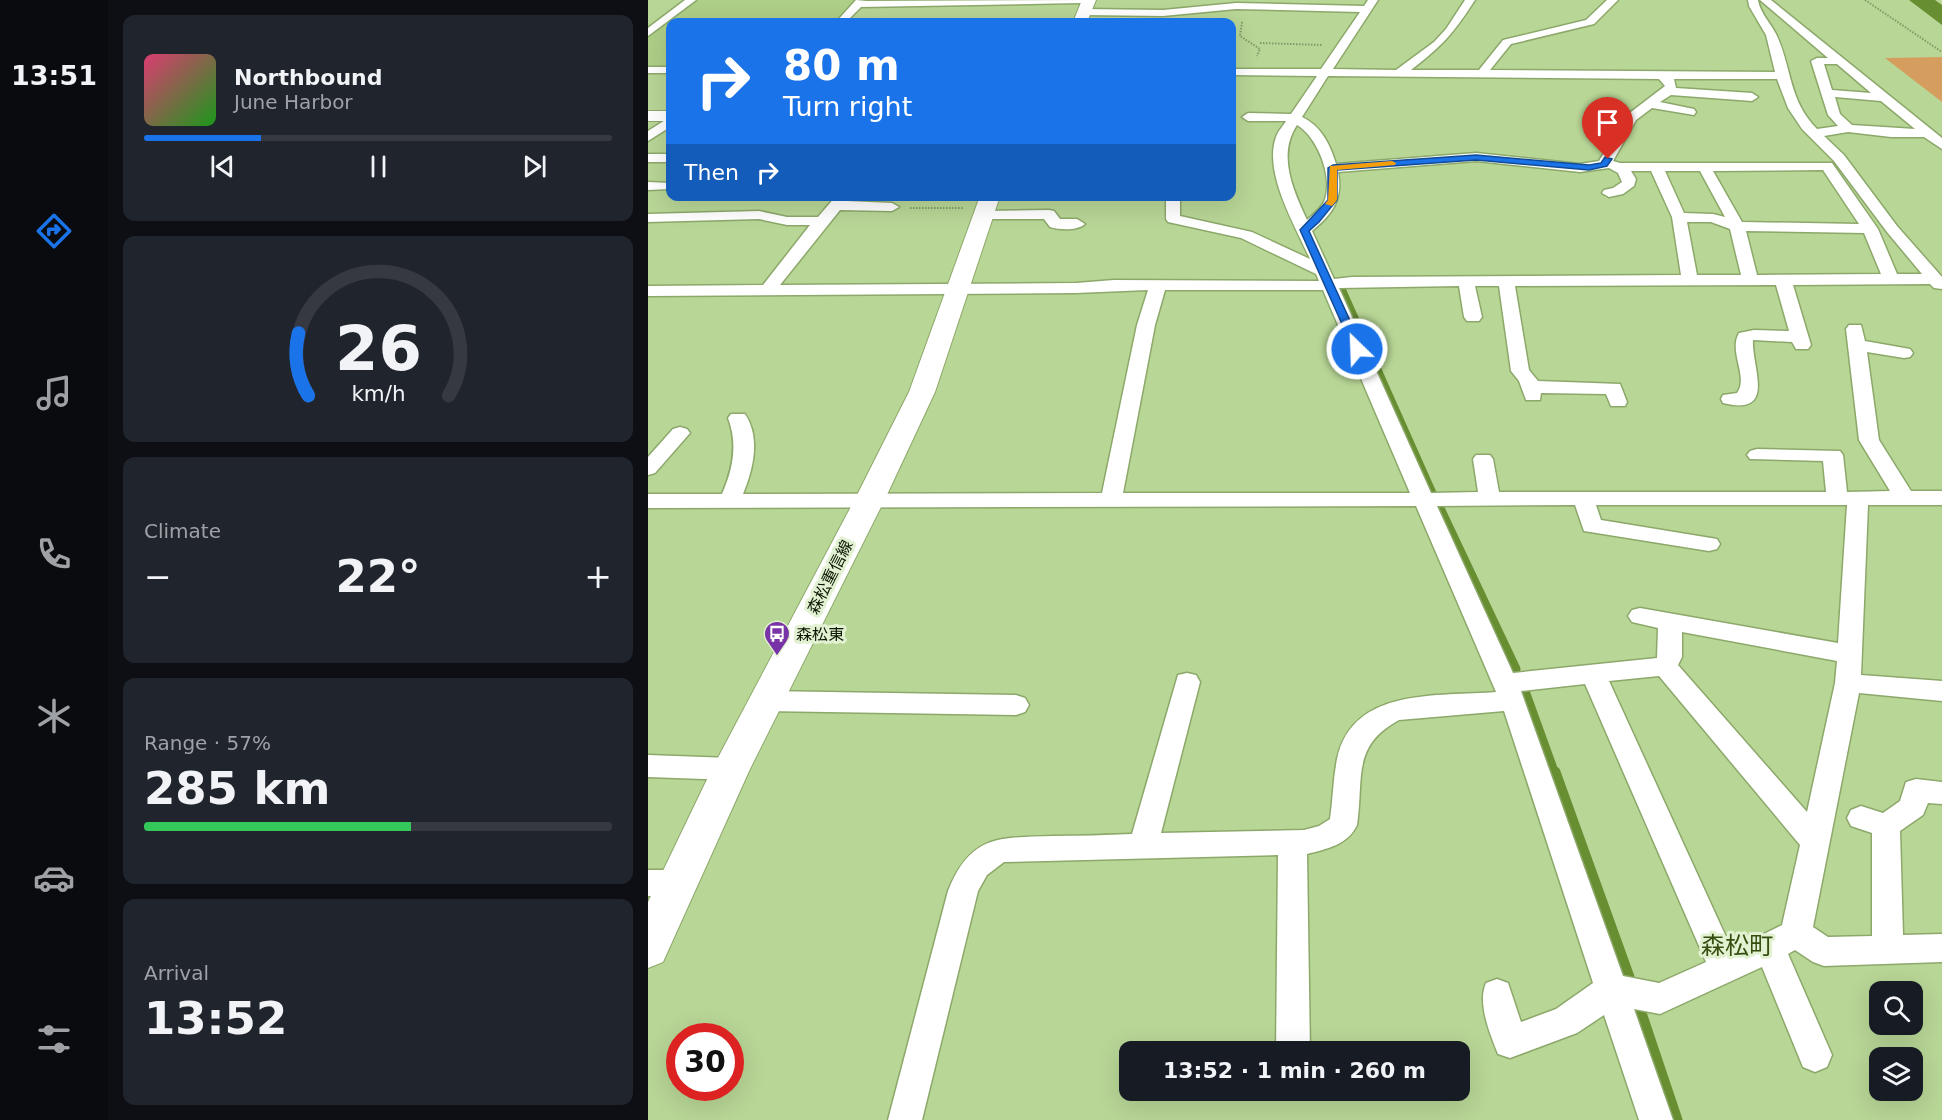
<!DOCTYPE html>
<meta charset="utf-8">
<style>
:root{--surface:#171b24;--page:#20242c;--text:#f1f3f6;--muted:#9ea1a6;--line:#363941;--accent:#1a73e8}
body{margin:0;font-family:"DejaVu Sans","Noto Sans JP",sans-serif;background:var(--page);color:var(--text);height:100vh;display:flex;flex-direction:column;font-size:22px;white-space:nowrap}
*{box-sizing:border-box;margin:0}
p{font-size:20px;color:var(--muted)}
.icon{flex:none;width:33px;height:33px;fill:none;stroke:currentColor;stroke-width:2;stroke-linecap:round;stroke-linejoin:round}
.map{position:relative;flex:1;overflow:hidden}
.panel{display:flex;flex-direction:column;gap:15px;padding:15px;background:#0d0f14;width:540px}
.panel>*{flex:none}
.top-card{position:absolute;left:18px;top:18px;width:570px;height:183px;border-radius:12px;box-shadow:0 6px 24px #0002;background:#1a73e8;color:#fff;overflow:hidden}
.tools{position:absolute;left:1221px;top:981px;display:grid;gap:12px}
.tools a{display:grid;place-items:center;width:54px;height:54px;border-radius:12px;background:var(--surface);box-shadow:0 6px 24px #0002;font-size:30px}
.speed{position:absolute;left:18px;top:1023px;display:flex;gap:12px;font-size:30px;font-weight:700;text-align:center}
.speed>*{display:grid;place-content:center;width:78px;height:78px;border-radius:50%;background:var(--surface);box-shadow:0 6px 24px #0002;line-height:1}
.speed .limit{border:9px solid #d22;background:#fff;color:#111}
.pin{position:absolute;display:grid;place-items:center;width:51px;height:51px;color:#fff;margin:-62px -26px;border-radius:50% 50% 50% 0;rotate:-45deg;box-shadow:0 0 6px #0007}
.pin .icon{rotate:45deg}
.me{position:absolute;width:66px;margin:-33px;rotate:336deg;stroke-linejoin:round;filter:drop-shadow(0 0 4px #0008)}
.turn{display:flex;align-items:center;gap:21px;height:126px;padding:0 18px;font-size:27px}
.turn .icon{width:78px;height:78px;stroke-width:2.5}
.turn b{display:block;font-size:42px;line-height:51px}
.then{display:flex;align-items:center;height:57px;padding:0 18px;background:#0003;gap:12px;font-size:22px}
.big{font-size:45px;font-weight:600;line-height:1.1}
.panel .tile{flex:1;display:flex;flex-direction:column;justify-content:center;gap:9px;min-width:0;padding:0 21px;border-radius:12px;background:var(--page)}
.panel .dial{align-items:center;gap:0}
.dial svg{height:156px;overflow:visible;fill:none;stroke:var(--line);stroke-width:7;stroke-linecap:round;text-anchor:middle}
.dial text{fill:var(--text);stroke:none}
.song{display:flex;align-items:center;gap:18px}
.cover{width:72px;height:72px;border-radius:9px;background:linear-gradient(135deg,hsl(340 70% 55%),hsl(120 70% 35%))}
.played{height:6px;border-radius:3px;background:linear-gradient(90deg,var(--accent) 25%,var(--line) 25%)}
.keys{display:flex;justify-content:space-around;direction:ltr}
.heat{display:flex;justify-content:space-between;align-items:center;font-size:33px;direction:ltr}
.charge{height:9px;border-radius:4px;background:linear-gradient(90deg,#34c759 57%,var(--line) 0)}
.trip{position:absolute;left:471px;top:1041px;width:351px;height:60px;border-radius:12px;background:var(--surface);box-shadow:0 6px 24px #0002;font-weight:600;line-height:60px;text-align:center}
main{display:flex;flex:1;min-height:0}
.tab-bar{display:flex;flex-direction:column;width:108px;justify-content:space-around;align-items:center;background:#090b0e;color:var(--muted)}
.tab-bar .icon{width:42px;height:42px}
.tab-bar .active{color:var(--accent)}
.tab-bar b{font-size:27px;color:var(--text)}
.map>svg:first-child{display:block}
</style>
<main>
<nav class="tab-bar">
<b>13:51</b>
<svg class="icon active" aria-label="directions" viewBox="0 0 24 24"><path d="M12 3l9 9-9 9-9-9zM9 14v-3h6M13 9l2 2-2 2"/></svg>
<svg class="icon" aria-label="music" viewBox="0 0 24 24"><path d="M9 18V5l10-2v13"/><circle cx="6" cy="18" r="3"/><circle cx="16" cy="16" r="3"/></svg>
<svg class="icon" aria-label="phone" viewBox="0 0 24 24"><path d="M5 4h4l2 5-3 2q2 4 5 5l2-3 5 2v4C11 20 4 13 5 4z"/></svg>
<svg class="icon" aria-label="climate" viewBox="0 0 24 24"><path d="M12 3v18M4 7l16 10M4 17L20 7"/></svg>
<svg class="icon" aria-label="car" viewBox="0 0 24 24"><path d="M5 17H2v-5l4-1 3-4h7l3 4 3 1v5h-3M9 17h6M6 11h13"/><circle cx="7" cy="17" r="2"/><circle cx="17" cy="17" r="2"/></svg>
<svg class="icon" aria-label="filters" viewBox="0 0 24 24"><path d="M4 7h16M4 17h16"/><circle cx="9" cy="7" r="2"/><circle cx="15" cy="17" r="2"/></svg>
</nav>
<section class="panel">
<div class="tile">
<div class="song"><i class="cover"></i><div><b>Northbound</b><p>June Harbor</p></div></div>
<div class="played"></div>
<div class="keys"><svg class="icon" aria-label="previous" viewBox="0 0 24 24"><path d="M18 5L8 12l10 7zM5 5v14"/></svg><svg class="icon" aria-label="pause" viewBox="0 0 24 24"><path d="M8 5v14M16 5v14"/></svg><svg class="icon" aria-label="next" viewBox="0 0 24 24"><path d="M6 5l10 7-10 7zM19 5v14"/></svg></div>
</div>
<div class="tile dial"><svg viewBox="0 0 100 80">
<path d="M14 69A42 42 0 1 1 86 69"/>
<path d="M14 69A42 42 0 0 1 9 37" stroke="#1a73e8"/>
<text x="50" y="56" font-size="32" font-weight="700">26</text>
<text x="50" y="72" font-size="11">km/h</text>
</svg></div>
<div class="tile"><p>Climate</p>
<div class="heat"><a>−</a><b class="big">22°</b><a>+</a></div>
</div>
<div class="tile"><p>Range · 57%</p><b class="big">285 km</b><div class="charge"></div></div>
<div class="tile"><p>Arrival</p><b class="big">13:52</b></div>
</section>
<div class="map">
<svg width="1294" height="1120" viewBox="0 0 1294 1120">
<rect width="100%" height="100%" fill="#b8d696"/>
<path fill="#aecf87" d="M 49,0 L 206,0 L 186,22 L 22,22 L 22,68 L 0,68 L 0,37 Z"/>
<path fill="#d59e5e" d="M 1294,57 L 1294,102 L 1237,58 Z"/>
<path fill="#688e32" d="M 1261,0 L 1287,0 L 1294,5 L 1294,25 Z"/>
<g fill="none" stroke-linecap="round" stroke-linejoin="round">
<path stroke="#688e32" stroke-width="5" d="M 693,287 L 696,293"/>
<path stroke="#688e32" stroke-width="7" d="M 695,291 L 785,493"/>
<path stroke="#688e32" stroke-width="9" d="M 791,506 L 868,669
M 877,691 L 907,774"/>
<path stroke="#688e32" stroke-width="11" d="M 907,772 L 981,977
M 990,1004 L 1029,1120"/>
<defs>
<path id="street" d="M 37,0 L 48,0 L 0,36 L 0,28 Z
M 208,0 L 218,1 L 438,0 L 433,3 L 213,7 L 198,22 L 188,22 Z
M 720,0 L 730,0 L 685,69 L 748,70 L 786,42 L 798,29 L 817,0 L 827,0 C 805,34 795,45 763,70 L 831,70 L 855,40 L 938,20 L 959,0 L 970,0 L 946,24 L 863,44 L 842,70 L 1127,72 L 1118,35 L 1101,6 L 1100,0 L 1110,0 C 1112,13 1122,22 1128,34 C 1144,67 1140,100 1169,129 L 1190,126 L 1180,115 L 1163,61 L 1169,58 L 1180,58 L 1112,0 L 1123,0 L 1294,138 L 1294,149 L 1276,137 L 1243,137 L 1200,132 L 1176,136 L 1196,155 L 1249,226 L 1294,277 L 1294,289 L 1286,288 L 1282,284 L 1145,285 L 1163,345 L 1160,349 L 1148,349 L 1144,342 L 1105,340 C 1103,366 1130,417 1075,403 L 1073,399 L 1075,395 L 1089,393 C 1101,377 1080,352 1091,333 L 1106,330 L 1141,331 L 1128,285 L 867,286 L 881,370 L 890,381 L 972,384 L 979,402 L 977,406 L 963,406 L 958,394 L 893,393 L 892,400 L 878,400 L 871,381 L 863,371 L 851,286 L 827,286 L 834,317 L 831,321 L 819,321 L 816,317 L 811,286 L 691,288 L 783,493 L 830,492 L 825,459 L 828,455 L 842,455 L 845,459 L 851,492 L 1178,492 L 1175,461 L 1102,459 L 1099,455 L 1102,451 L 1109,449 L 1192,451 L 1195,455 L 1199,492 L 1242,491 L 1211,440 L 1198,329 L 1201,325 L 1213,325 L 1217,341 L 1262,349 L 1265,353 L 1262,357 L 1256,358 L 1219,352 L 1231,440 L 1263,491 L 1294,491 L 1294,505 L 1220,505 L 1213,675 L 1294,681 L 1294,701 L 1211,693 L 1165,927 L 1180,937 L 1224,936 L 1224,833 L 1203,826 L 1199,818 L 1203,810 L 1213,806 L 1235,813 L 1252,801 L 1258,782 L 1268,779 L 1294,782 L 1294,804 L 1280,803 L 1275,815 L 1252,831 L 1255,935 L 1294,934 L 1294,962 L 1176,966 L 1165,962 L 1147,950 L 1140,954 L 1184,1055 L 1179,1067 L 1167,1072 L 1155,1067 L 1114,967 L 1012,1014 L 986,1009 L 1025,1120 L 991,1120 L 956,1015 L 929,1033 L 862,1058 L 850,1054 C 842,1034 829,1003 838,983 L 849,979 L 860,983 L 873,1022 L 908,1009 L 945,983 L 856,711 L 751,720 C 703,746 716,778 709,825 C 700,845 678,849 659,854 L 662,1052 L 628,1052 L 630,855 L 356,862 L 339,875 L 330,891 L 274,1120 L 240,1120 L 300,891 C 323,834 351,838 405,836 C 431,836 457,835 484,834 L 530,675 L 539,673 L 548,675 L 552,682 L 513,833 L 656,830 L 671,826 L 682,819 C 685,799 685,779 689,759 C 705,686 791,697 848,692 L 768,506 L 0,508 L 0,494 L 74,494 C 85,469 90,444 80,418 L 83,414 L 97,414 C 113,438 105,470 95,494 L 454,493 L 489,325 L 500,290 L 428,293 L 0,296 L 0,286 L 115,285 L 162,225 L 139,225 L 111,219 L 0,222 L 0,214 L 111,211 L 139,217 L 170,217 L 188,196 L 203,196 L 199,201 L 244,203 L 251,207 L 244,211 L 192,210 L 132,285 L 428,283 L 466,280 L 671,281 L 668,274 L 593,238 L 520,222 L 518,219 L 518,196 L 532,196 L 532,216 L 604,232 L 662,259 C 648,227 615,173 628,137 C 630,131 635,126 638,121 L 600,121 L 594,117 L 600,113 L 643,114 L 669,76 L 584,75 L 584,69 L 673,69 L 712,12 L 588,9 L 515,16 L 436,15 L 431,12 L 436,9 L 515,10 L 588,3 L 716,6 ZM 1176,64 L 1189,64 L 1223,93 L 1184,90 ZM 680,76 L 1011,79 L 1017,86 L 979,115 L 951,161 L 932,164 L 828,153 L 688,164 C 682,144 673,126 654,117 ZM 1026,79 L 1129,79 L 1140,108 L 1154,129 L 1186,161 L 1239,232 L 1274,274 L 1249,274 L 1230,229 L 1184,163 L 972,163 L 965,161 L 988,120 L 1004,108 L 1046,115 L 1048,112 L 1046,109 L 1012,102 L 1023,95 L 1104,101 L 1110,97 L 1104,93 L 1028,88 ZM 1187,97 L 1233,101 L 1267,129 L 1204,125 L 1192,114 ZM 649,125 C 670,137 686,179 676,202 C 672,209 665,215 659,220 C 645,190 629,155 649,125 ZM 828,161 L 932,172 L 961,168 L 970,173 L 974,182 L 965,188 L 956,190 L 954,193 L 961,197 L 975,194 L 986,186 L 988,179 L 983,171 L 1003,171 L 1024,217 L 1033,275 L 704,277 L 686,279 L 664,231 C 685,214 695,199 690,172 ZM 1175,170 L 1211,224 L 1094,222 L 1065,171 ZM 1017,171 L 1052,171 L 1077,217 L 1065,214 L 1036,213 ZM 1039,222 L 1063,222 L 1082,229 L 1093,275 L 1049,275 ZM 1098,231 L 1216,233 L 1233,274 L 1109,275 ZM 517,290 L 675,290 L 762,493 L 475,493 L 507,325 ZM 927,505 L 936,531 L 1061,551 L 1069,549 L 1072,544 L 1069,539 L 953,520 L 948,505 L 1199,505 L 1190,643 L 992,608 L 984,610 L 980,616 L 984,622 L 1010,628 L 1009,658 L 865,673 L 789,506 ZM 1034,632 L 1189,661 L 1187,683 L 1159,812 L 1030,665 L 1034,657 ZM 1011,676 L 1152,845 L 1134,925 L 1084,950 L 961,681 ZM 937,684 L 1058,962 L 1011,983 L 975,976 L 873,691 Z
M 0,67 L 22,67 L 22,73 L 0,73 Z
M 22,117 L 22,127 L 0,141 L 0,131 Z
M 0,154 L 22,154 L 22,162 L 0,162 Z
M 0,182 L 22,183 L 22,189 L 0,190 Z
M 401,210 L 406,211 L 412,219 L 429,219 L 437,224 C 429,231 412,230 402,227 L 396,219 L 335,219 L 328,215 L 335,211 Z
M 32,427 L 39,429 L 42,433 L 7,473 L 0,475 L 0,457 L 25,429 Z
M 117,691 L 368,695 L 377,698 L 381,705 L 377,712 L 368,715 L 117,711 L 108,708 L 104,701 L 108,694 Z
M 0,755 L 83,758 L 93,761 L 97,769 L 93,777 L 83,780 L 0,777 Z
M 0,870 L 29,870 L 39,874 L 44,883 L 39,892 L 29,896 L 0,896 Z"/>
<path id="secondary" d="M 434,0 L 448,0 L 439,22 L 425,22 Z
M 0,111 L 22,111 L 22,121 L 0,121 Z
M 332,196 L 352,196 L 287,392 L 237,499 L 102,769 L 15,962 L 0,968 L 0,902 L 64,769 L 207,499 L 261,392 Z"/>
</defs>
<use href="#street" stroke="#8ca86a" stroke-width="3"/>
<use href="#secondary" stroke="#8ca86a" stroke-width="2"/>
<path stroke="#829a67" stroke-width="2" stroke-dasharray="1.5 1.5" stroke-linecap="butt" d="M 1217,0 L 1294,52
M 594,22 L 592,36 L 612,49 L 609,56
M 612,43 L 674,45
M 262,208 L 315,208"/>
<use href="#street" fill="#fff" fill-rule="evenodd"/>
<use href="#secondary" fill="#fff" fill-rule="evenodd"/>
</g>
<path fill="#1a73e8" stroke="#114b97" stroke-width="1.5" d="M 828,155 L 941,165 L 953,163 L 957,157 L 964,159 L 959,166 L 941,170 L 828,160 L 689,170 L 689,200 L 671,222 L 661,231 L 715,349 L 709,352 L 706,351 L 652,230 L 680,200 L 680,168 L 685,165 Z"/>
<path fill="#f59e0b" d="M 744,161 L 748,163 L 747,165 L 689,170 L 689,200 L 684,206 L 677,204 L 680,200 L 682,166 Z"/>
<defs>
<symbol id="bus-pin" viewBox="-11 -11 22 30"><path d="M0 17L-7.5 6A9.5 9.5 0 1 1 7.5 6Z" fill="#7833a6" stroke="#e1f1d1"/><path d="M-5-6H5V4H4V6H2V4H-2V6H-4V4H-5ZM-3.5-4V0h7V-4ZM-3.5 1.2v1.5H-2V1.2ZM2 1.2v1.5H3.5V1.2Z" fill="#fff"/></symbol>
</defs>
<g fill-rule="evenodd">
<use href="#bus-pin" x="114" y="619" width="30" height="40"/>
</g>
<g text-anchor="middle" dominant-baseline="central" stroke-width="6" stroke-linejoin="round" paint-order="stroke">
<g font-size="16" fill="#0b1500" stroke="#e1f1d1">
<text transform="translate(182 577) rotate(-63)">森松重信線</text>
</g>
<g font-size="16" fill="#0b1500" stroke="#e1f1d1" text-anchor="start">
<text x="148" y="634">森松東</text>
</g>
<g font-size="24" fill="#354d0e" stroke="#e1f1d1">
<text x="1089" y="946">森松町</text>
</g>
</g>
</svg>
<div class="tools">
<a><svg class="icon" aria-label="search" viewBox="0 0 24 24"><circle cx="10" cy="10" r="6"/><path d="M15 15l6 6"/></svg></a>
<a><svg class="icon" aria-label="layers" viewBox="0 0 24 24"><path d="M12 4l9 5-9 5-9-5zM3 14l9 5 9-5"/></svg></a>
</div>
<div class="speed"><div class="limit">30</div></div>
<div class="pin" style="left:960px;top:159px;background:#d93025"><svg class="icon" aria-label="arrive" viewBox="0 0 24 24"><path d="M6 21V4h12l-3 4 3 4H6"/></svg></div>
<svg class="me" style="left:709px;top:349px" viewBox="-20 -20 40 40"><circle r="17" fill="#1a73e8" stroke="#fff" stroke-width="3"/><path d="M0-11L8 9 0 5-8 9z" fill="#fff"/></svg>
<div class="trip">13:52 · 1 min · 260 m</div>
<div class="top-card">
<div class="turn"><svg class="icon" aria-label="right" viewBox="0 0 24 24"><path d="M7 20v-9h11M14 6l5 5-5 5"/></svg><div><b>80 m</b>Turn right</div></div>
<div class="then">Then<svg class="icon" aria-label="right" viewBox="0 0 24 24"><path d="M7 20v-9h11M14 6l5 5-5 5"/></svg></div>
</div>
</div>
</main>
